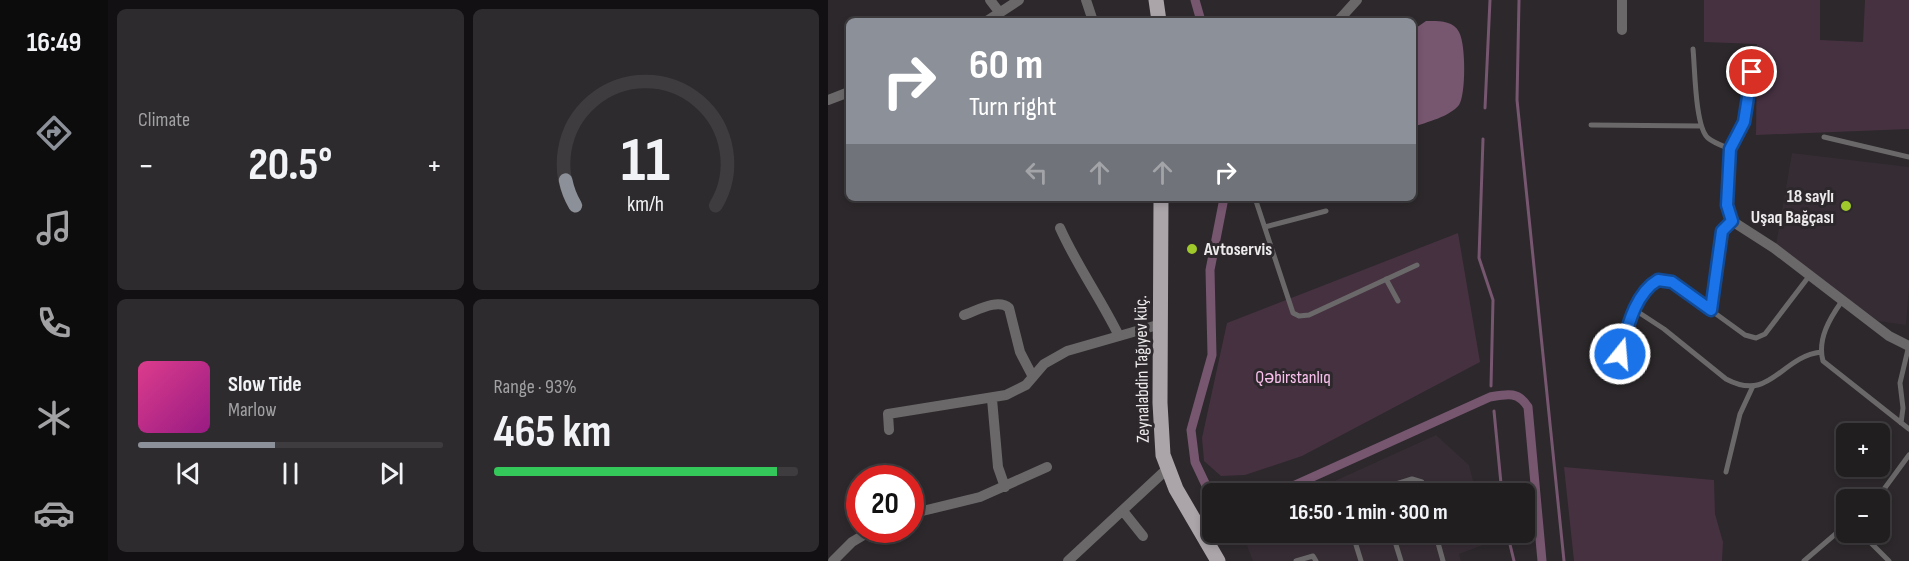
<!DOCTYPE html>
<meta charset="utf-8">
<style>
:root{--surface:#211e20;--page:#2d2b2d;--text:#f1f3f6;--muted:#a2a2a5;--line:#3e3c3e;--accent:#8c9099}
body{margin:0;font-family:"Sofia Sans Condensed",sans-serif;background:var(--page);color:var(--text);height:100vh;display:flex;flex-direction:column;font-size:22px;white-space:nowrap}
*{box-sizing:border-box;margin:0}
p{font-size:20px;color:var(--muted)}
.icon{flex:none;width:33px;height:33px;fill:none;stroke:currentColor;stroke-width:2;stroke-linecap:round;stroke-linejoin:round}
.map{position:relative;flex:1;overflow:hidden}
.side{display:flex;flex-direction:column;gap:9px;padding:9px;background:#121012;width:720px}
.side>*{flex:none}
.top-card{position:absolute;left:18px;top:18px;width:570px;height:183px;border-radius:9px;box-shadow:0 3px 9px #0003,0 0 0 2px var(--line);background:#8c9099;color:#fff;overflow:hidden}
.controls{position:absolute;left:1008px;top:423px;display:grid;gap:12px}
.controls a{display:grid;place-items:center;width:54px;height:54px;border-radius:9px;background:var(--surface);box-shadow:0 3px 9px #0003,0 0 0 2px var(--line);font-size:30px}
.speed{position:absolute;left:18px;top:465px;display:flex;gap:12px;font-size:30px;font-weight:700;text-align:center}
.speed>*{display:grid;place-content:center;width:78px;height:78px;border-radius:50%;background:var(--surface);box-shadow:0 3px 9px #0003,0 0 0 2px var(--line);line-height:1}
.speed .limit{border:9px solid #d22;background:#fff;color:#111}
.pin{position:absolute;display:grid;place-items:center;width:51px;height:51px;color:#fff;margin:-26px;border:3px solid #fff;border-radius:50%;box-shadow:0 2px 6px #0007}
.me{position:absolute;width:66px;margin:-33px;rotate:17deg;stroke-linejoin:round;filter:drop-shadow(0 0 4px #0008)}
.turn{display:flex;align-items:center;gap:21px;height:126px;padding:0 24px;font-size:27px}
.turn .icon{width:78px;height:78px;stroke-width:2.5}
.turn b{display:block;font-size:42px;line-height:51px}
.lanes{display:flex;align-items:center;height:57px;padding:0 24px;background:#0003;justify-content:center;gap:30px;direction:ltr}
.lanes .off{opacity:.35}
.big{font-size:45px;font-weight:700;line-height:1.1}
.side .widget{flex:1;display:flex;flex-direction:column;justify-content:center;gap:9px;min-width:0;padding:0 21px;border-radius:9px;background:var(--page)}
.side .dial{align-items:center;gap:0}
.dial svg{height:156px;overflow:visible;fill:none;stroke:var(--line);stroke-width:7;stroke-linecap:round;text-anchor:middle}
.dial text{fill:var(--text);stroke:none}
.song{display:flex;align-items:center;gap:18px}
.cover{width:72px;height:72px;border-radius:9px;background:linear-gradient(135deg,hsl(330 70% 55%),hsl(310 70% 35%))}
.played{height:6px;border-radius:3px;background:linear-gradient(90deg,var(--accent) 45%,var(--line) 45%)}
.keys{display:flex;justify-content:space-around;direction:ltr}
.heat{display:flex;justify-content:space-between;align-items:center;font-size:33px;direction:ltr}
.charge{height:9px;border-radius:4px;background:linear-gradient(90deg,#34c759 93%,var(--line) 0)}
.side .tiles{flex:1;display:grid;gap:9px;grid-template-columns:repeat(2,1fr)}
.trip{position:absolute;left:374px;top:483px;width:333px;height:60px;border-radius:9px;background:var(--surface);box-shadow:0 3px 9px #0003,0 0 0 2px var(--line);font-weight:700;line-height:60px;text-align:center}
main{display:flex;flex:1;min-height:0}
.tabs{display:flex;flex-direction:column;width:108px;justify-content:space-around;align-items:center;background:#0d0c0d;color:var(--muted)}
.tabs .icon{width:42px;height:42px}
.tabs .active{color:var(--accent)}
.tabs b{font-size:27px;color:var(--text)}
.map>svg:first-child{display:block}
</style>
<main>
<nav class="tabs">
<b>16:49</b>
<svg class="icon active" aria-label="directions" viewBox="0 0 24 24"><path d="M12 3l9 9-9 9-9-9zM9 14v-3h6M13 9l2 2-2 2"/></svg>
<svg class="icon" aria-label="music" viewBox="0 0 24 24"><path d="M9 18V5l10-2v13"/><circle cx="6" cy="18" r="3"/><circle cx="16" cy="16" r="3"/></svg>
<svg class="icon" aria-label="phone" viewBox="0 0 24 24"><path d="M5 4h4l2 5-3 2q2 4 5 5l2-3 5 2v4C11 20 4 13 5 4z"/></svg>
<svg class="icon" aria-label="climate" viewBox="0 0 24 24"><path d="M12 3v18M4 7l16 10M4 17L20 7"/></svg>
<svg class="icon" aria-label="car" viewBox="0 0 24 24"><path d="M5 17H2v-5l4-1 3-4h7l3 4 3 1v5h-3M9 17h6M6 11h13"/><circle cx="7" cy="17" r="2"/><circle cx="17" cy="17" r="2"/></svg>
</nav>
<section class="side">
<div class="tiles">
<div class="widget"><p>Climate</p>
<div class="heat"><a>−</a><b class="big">20.5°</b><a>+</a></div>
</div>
<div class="widget dial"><svg viewBox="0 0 100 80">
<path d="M14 69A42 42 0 1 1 86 69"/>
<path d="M14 69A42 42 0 0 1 9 56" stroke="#8c9099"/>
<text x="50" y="56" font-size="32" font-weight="700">11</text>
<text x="50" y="72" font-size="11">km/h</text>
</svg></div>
<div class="widget">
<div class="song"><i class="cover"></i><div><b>Slow Tide</b><p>Marlow</p></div></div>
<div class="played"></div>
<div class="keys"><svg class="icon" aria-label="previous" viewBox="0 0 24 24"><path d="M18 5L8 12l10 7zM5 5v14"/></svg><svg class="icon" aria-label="pause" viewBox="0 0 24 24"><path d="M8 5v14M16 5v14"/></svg><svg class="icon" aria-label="next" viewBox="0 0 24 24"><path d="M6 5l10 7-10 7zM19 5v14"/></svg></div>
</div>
<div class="widget"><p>Range · 93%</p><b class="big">465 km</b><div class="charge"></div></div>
</div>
</section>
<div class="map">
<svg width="1081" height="561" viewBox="0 0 1081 561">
<rect width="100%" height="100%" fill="#2c282b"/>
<path fill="#362c34" d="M 964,153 L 1081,167 L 1081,288 L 1078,325 L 1050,321 L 948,245 Z
M 608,435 L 641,465 L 648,493 L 478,494 Z
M 657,532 L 660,543 L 631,554 L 633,561 L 425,561 L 414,533 Z"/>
<path fill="#463141" d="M 876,0 L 992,0 L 992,40 L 1035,42 L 1037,0 L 1081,0 L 1081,129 L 928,135 L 929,44 L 876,42 Z
M 630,233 L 652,362 L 474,456 L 417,475 L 393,476 L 376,461 L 374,438 L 399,323 Z
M 736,467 L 886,480 L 887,514 L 895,542 L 894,561 L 746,561 Z"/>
<path fill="#775670" d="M 598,21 C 610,21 625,20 631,32 C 638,44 638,95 631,105 C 621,117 599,122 585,127 L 585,30 Z"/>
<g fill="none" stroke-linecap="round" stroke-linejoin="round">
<path stroke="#775670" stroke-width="3" d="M 691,0 L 689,100 L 736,561
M 657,108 L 662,0
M 655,139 L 651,258 L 665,300 L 663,386
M 666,411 L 674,494
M 679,532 L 686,561"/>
<path stroke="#775670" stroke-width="9" d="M 367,0 L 373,21
M 447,494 L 662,397 C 679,394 690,391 700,407 L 714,561
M 384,498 L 367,462 L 363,430 L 384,355 L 382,270 L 396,198"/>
<path stroke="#6a6869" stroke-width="5" d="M 865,49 C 867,68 867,127 880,138 C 886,143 895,146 902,149 L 916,122 L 924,72
M 763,125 L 873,126
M 996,137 L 1081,157
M 427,198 L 465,313 L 471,316 L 481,315 L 589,265
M 437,227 L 498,211
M 558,279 L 570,301
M 1014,301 C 1002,318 989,339 995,361 L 1081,429
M 807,310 L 836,329 L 898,379 C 943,403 952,357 993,352
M 883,310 L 894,231 L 904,221
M 768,364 C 774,363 782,363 787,360 C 802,349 801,297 829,280 L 844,282 L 917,335 L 928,338 L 937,334 L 982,275
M 1073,423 L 1075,408 L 1072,383 L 1081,345
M 898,472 L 912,414 L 925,386
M 536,494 L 584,479 L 594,482 L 597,494
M 1048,500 L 1081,455
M 524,532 L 533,561
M 564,532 L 573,561
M 607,532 L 615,561
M 1032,532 L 1061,561
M 468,561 L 485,556 L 488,561
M 976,561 L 1018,525"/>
<path stroke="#6a6869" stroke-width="10" d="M 162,0 L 172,13
M 258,0 L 265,21
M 794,0 L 794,30
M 159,21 L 191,0
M 510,21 L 529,0
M 0,100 L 21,92
M 902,149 L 899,210 L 904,221 L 946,248 L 1061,336 L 1081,346
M 232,228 C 249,266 273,299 291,336
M 136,315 C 148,311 170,298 181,308 L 192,352 L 205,377
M 164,399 L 170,467 L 177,487
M 61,430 L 60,414 L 178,395 L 198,385 L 216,364 L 239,351 L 333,324
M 295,511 L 315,536
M 82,514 L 152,497 L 219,467
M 5,561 L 24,542 L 44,530
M 240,561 L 339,469"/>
<path stroke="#aba5a9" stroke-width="15" d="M 328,0 L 331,21
M 333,198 L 332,403 L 335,455 L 348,489 L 390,561"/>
</g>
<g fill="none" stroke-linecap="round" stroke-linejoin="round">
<defs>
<path id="route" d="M 792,354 C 799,330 806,294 830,280 L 844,282 L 883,310 L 894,231 L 904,221 L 899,205 L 902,149 L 916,122 L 924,72"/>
</defs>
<use href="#route" stroke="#114b97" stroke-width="15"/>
<use href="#route" stroke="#1a73e8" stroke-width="10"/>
</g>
<g fill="#a0c92b" stroke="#2c282b" stroke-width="2">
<circle cx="1018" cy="206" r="6"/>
<circle cx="364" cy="249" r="6"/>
</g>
<g text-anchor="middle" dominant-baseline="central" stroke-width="6" stroke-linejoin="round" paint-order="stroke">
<g font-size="18" font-weight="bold" fill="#eeebed" stroke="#2c282b" text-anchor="end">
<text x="1006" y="196">18 saylı<tspan x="1006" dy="21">Uşaq Bağçası</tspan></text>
<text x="376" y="249" text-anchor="start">Avtoservis</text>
</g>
<g font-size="18" fill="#eeebed" stroke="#2c282b">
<text transform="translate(314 369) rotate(-91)">Zeynalabdin Tağıyev küç.</text>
</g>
<g font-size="18" fill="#fcc2ef" stroke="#2c282b">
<text x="465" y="377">Qəbirstanlıq</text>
</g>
</g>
</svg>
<div class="controls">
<a>+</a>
<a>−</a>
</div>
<div class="speed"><div class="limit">20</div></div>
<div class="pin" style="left:924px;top:72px;background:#d93025"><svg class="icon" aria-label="arrive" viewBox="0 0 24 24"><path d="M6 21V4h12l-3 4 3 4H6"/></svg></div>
<svg class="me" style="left:792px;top:354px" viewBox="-20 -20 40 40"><circle r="17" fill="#1a73e8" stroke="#fff" stroke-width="3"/><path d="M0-11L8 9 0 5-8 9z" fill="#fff"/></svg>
<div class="trip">16:50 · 1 min · 300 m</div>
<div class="top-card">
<div class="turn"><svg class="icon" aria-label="right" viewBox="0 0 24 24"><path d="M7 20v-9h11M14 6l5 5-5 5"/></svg><div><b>60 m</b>Turn right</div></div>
<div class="lanes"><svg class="icon off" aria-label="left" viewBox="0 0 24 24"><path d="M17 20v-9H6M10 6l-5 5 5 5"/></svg><svg class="icon off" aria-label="ahead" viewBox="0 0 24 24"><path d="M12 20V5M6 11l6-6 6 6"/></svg><svg class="icon off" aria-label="ahead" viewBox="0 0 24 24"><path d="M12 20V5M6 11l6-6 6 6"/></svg><svg class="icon" aria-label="right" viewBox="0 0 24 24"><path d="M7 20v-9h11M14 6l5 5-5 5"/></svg></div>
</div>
</div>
</main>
